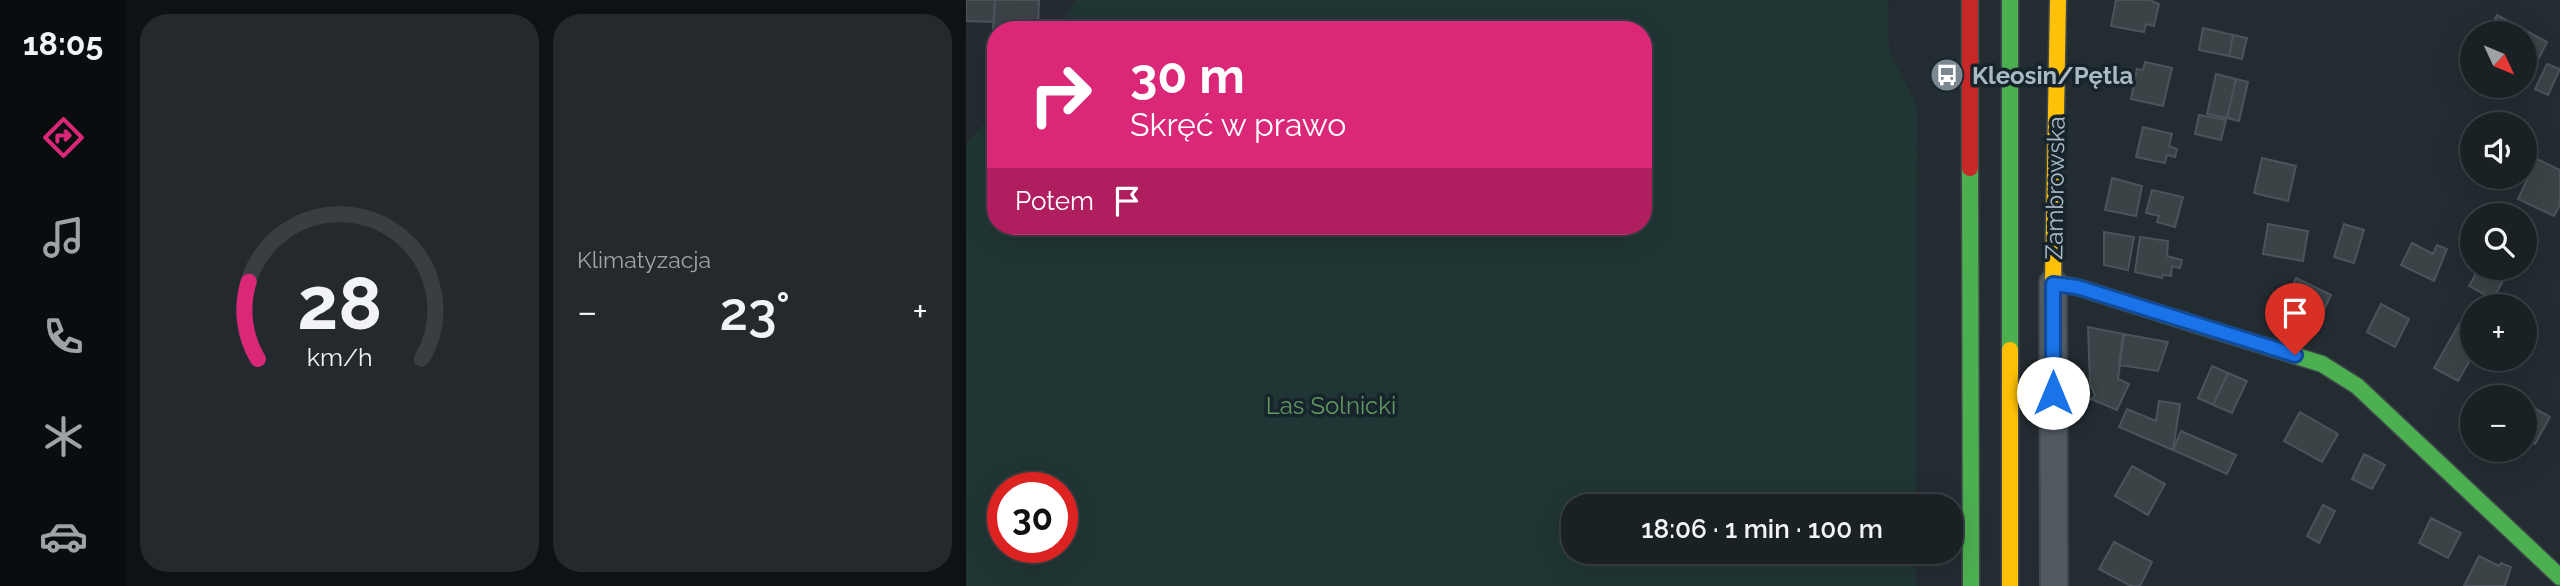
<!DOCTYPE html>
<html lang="pl">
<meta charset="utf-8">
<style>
:root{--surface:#1a2125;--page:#23292d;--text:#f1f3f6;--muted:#9fa3a7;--line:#383e42;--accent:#db2777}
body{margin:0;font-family:Raleway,sans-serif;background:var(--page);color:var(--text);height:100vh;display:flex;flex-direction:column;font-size:26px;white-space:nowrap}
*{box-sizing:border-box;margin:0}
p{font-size:23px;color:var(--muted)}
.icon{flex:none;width:38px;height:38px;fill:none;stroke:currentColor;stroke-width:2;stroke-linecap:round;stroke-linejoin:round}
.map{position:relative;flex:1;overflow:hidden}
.panel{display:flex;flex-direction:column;gap:14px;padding:14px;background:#0e1214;width:840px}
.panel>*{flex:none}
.guide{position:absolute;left:21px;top:21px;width:665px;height:214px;border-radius:28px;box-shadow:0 7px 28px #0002,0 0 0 2px var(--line);background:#db2777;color:#fff;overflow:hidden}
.needle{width:46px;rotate:134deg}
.buttons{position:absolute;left:1494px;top:21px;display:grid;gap:14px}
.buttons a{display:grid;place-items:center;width:77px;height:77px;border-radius:50%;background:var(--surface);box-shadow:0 7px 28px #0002,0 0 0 2px var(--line);font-size:35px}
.speed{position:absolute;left:21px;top:472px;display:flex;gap:14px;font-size:35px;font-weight:700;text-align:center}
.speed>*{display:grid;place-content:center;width:91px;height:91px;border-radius:50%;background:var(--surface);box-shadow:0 7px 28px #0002,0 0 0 2px var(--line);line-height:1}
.speed .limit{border:10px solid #d22;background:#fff;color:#111}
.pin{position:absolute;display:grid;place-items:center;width:60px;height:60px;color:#fff;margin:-72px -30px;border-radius:50% 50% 50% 0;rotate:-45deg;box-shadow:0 0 7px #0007}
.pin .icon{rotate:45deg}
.me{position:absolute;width:77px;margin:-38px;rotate:0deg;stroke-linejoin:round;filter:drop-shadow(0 0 5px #0008)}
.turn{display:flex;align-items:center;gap:24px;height:147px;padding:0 28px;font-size:32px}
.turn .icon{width:91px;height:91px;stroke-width:2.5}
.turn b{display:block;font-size:49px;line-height:60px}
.then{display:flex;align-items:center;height:66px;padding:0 28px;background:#0003;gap:14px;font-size:26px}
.big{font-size:52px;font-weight:600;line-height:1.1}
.panel .widget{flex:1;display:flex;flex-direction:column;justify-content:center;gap:10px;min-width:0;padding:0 24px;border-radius:28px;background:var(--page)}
.panel .dial{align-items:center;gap:0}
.dial svg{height:182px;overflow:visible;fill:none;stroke:var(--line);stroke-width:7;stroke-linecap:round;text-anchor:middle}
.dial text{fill:var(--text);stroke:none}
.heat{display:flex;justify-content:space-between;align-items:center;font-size:38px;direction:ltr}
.panel .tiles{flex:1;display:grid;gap:14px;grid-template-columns:repeat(2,1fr)}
.trip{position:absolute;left:595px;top:494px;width:402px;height:70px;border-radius:28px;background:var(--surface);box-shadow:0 7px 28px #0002,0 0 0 2px var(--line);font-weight:600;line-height:70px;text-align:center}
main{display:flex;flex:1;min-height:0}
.menu{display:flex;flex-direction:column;width:126px;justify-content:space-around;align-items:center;background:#0a0d0f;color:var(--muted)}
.menu .icon{width:49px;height:49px}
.menu .current{color:var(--accent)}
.menu b{font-size:32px;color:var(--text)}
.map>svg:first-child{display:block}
</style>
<main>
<nav class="menu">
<b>18:05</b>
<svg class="icon current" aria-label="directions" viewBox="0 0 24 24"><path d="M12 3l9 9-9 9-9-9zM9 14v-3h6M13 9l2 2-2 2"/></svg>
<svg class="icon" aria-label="music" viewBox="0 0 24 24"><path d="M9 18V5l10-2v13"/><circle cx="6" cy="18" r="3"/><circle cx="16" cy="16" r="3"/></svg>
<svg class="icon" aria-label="phone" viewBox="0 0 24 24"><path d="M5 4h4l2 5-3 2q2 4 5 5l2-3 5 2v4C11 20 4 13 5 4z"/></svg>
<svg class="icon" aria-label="climate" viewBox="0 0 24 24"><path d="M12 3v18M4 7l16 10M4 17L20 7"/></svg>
<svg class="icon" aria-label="car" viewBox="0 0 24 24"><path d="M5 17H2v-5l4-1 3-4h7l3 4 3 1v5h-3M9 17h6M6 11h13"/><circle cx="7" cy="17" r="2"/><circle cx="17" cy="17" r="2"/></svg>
</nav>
<section class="panel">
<div class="tiles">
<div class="widget dial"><svg viewBox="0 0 100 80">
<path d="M14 69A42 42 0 1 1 86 69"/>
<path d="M14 69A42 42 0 0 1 10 35" stroke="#db2777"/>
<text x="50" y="56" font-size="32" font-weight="700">28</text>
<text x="50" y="72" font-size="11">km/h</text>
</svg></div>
<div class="widget"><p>Klimatyzacja</p>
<div class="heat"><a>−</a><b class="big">23°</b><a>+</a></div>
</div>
</div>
</section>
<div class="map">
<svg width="1594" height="586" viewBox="0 0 1594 586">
<rect width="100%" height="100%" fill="#232c31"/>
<path fill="#203634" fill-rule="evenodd" d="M 111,0 L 922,0 L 923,52 L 951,106 L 950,506 L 607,506 L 607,551 L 950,551 L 950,586 L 0,586 L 0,145 L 30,108 L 30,226 L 677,226 L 677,30 L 89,30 ZM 96,488 L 96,548 L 37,548 L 37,488 Z"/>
<path fill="#3b4347" stroke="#4a545a" stroke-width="2" d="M 0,0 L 29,0 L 28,22 L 0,21 Z
M 29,0 L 73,0 L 72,30 L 27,28 Z
M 1150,0 L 1184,0 L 1193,4 L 1188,26 L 1180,24 L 1178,32 L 1145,26 Z
M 1531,15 L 1581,42 L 1564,76 L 1559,73 L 1559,33 L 1521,33 Z
M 1237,28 L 1267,35 L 1263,56 L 1233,50 Z
M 1267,35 L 1281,38 L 1276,59 L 1263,56 Z
M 1179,62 L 1206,68 L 1197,106 L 1165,99 L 1171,69 L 1177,70 Z
M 1581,64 L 1594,69 L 1582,95 L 1569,89 Z
M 1250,74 L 1270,79 L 1261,118 L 1241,114 Z
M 1270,79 L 1282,82 L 1273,121 L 1261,118 Z
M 1233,115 L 1260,120 L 1255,140 L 1229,134 Z
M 1177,127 L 1206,134 L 1203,146 L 1211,149 L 1209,157 L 1201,155 L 1199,163 L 1170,157 Z
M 1296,158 L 1330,166 L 1322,201 L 1288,193 Z
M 1571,159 L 1594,170 L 1594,205 L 1588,216 L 1552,199 Z
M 1146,178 L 1176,186 L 1170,216 L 1139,210 Z
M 1186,190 L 1217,197 L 1209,227 L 1191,222 L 1193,216 L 1180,213 Z
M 1302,224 L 1342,231 L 1337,261 L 1297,254 Z
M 1378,224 L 1398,230 L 1388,263 L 1368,257 Z
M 1138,232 L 1168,237 L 1162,270 L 1138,265 Z
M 1174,237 L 1202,241 L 1201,256 L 1216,260 L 1214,268 L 1206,266 L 1205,276 L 1197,275 L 1196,278 L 1169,272 Z
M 1446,243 L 1467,254 L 1471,245 L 1481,249 L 1468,281 L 1435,265 Z
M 1513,268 L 1544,268 L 1527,299 L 1503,286 Z
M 1330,278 L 1365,295 L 1349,328 L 1314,311 Z
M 1415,304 L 1443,319 L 1429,347 L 1401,332 Z
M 1493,324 L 1507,331 L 1507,355 L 1492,381 L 1468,368 Z
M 1122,327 L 1158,334 L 1152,379 L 1163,384 L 1151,410 L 1125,399 L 1129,396 L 1124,383 Z
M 1157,334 L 1202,342 L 1192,371 L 1153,365 Z
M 1246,366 L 1262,373 L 1247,405 L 1232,398 Z
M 1262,373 L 1281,381 L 1266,413 L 1247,405 Z
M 1530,386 L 1550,397 L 1524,397 Z
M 1193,401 L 1214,404 L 1207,450 L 1153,427 L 1161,409 L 1190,421 Z
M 1560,403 L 1584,417 L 1569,444 L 1559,439 Z
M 1334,412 L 1372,434 L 1356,462 L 1318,441 Z
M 1215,431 L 1270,455 L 1261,474 L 1207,450 Z
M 1398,454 L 1419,465 L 1406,489 L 1386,479 Z
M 1166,466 L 1199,484 L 1182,515 L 1149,496 Z
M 1357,505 L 1369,511 L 1353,543 L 1341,536 Z
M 1465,518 L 1495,533 L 1482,558 L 1453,543 Z
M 1148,542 L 1186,562 L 1174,586 L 1165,586 L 1133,569 Z
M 1513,556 L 1533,566 L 1535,563 L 1545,567 L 1539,586 L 1498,586 Z"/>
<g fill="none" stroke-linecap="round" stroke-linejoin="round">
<defs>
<path id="street" d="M 1087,283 L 1088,586"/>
<path id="fast" d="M 1044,0 L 1044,350
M 1004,168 L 1005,586
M 1247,330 L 1356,364 L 1391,386 L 1594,577"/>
<path id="slow" d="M 1092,0 L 1087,283 L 1111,287 L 1247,330
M 1044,350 L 1044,586"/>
<path id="jam" d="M 1004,0 L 1004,168"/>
</defs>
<use href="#street" stroke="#41484c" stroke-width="30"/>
<use href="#fast" stroke="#41484c" stroke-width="19"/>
<use href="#slow" stroke="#41484c" stroke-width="19"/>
<use href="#jam" stroke="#41484c" stroke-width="19"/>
<use href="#street" stroke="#525a60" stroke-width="26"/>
<use href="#fast" stroke="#4caf50" stroke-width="16"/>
<use href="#slow" stroke="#ffc107" stroke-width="16"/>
<use href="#jam" stroke="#c62828" stroke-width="16"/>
</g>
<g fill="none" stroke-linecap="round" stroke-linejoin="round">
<defs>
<path id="route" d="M 1087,393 L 1087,284 L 1111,287 L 1329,355"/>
</defs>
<use href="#route" stroke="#114b97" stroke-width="18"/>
<use href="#route" stroke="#1a73e8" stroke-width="12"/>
</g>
<defs>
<symbol id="bus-disc" viewBox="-11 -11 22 22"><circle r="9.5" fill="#7b8891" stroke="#17242b"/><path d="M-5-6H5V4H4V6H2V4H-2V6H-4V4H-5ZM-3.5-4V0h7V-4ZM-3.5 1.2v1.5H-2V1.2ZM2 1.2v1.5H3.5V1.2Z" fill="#fff"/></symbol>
</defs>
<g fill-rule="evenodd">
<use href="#bus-disc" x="962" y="56" width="38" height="38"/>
</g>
<g text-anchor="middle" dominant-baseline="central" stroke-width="7" stroke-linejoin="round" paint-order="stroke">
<g font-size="24" font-weight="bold" fill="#aabac5" stroke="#17242b" text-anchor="start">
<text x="1006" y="75">Kleosin/Pętla</text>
</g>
<g font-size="24" fill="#aabac5" stroke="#17242b">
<text transform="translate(1089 188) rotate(-89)">Zambrowska</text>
</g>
<g font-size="24" fill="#619662" stroke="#17242b">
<text x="365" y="405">Las Solnicki</text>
</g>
</g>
</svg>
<div class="buttons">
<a><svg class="needle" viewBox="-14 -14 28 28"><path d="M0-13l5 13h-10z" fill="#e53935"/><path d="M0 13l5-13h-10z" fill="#9fa3a7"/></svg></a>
<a><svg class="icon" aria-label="sound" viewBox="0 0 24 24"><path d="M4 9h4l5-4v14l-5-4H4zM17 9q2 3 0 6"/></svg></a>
<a><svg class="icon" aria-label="search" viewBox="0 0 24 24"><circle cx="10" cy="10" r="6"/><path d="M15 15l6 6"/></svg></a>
<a>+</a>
<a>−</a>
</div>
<div class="speed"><div class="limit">30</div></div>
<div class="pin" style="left:1329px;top:355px;background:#d93025"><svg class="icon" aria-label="arrive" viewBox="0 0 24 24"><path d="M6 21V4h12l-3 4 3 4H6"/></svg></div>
<svg class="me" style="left:1087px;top:393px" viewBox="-20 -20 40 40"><circle r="19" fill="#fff"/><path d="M0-13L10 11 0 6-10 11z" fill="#1a73e8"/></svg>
<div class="trip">18:06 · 1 min · 100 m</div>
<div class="guide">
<div class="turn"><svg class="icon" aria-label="right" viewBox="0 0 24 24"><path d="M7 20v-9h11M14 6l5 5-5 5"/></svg><div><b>30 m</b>Skręć w prawo</div></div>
<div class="then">Potem<svg class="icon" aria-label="arrive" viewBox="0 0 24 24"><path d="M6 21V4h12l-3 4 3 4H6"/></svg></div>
</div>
</div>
</main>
